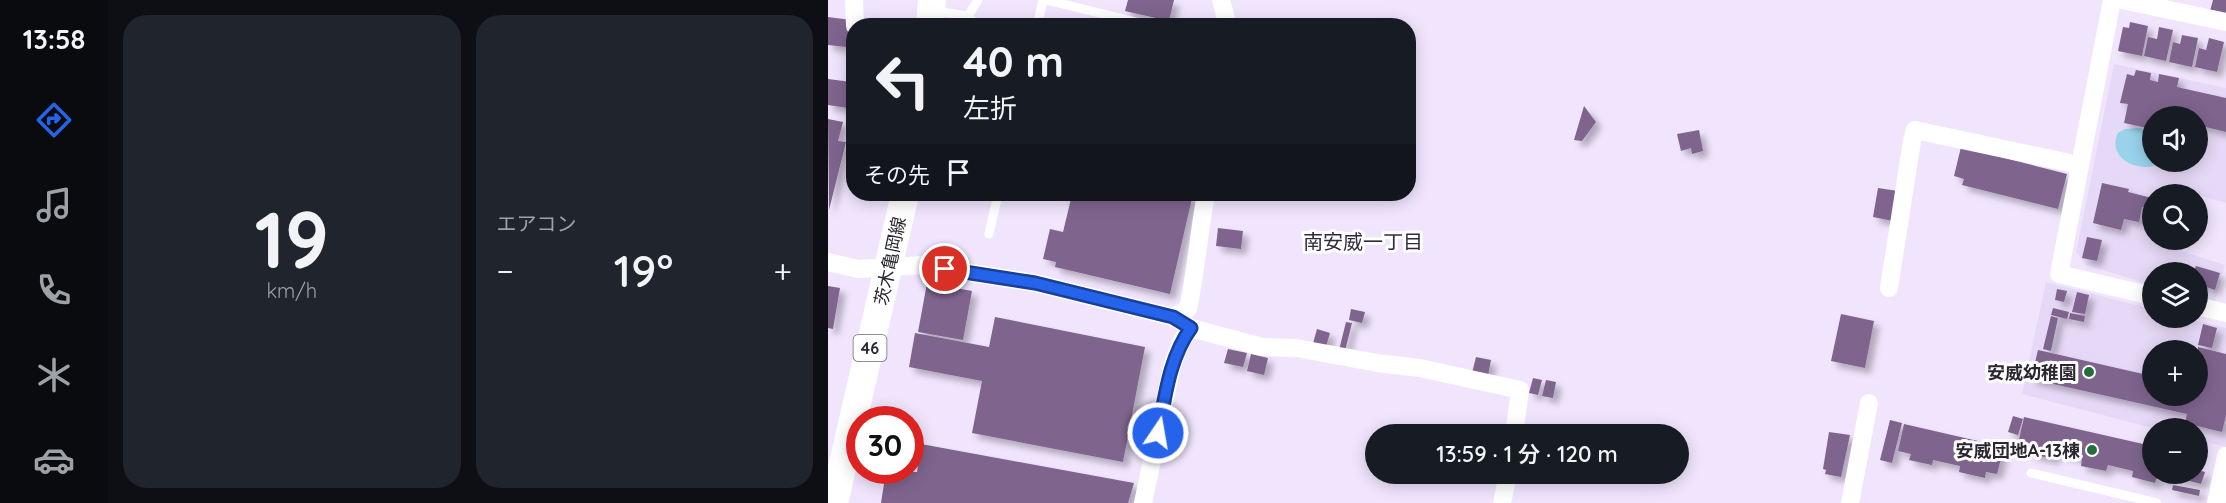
<!DOCTYPE html>
<html lang="ja">
<meta charset="utf-8">
<style>
:root{--surface:#171b24;--page:#20242c;--text:#f1f3f6;--muted:#9ea1a6;--accent:#2563eb}
body{margin:0;font-family:Quicksand,"Noto Sans JP",sans-serif;background:var(--page);color:var(--text);height:100vh;display:flex;flex-direction:column;font-size:22px;white-space:nowrap}
*{box-sizing:border-box;margin:0}
p{font-size:20px;color:var(--muted)}
.icon{flex:none;width:33px;height:33px;fill:none;stroke:currentColor;stroke-width:2;stroke-linecap:round;stroke-linejoin:round}
.map{position:relative;flex:1;overflow:hidden}
.details{display:flex;flex-direction:column;gap:15px;padding:15px;background:#0d0f14;width:720px}
.details>*{flex:none}
.guide{position:absolute;left:18px;top:18px;width:570px;height:183px;border-radius:24px;box-shadow:0 3px 15px #0003;background:#171b24;color:var(--text);overflow:hidden}
.tools{position:absolute;left:1314px;top:106px;display:grid;gap:12px}
.tools a{display:grid;place-items:center;width:66px;height:66px;border-radius:50%;background:var(--surface);box-shadow:0 3px 15px #0003;font-size:30px}
.speed{position:absolute;left:18px;top:406px;display:flex;gap:12px;font-size:30px;font-weight:700;text-align:center}
.speed>*{display:grid;place-content:center;width:78px;height:78px;border-radius:50%;background:var(--surface);box-shadow:0 3px 15px #0003;line-height:1}
.speed .limit{border:9px solid #d22;background:#fff;color:#111}
.pin{position:absolute;display:grid;place-items:center;width:51px;height:51px;color:#fff;margin:-26px;border:3px solid #fff;border-radius:50%;box-shadow:0 2px 6px #0007}
.me{position:absolute;width:66px;margin:-33px;rotate:12deg;stroke-linejoin:round;filter:drop-shadow(0 0 4px #0008)}
.turn{display:flex;align-items:center;gap:21px;height:126px;padding:0 18px;font-size:27px}
.turn .icon{width:78px;height:78px;stroke-width:2.5}
.turn b{display:block;font-size:42px;line-height:51px}
.then{display:flex;align-items:center;height:57px;padding:0 18px;background:#0003;gap:12px;font-size:22px}
.big{font-size:45px;font-weight:600;line-height:1.1}
.details .tile{flex:1;display:flex;flex-direction:column;justify-content:center;gap:9px;min-width:0;padding:0 21px;border-radius:24px;background:var(--page)}
.details .dial{align-items:center;gap:0}
.dial b{font-size:78px;line-height:1}
.heat{display:flex;justify-content:space-between;align-items:center;font-size:33px;direction:ltr}
.details .tiles{flex:1;display:grid;gap:15px;grid-template-columns:repeat(2,1fr)}
.trip{position:absolute;left:537px;top:424px;width:324px;height:60px;border-radius:30px;background:var(--surface);box-shadow:0 3px 15px #0003;font-weight:600;line-height:60px;text-align:center}
main{display:flex;flex:1;min-height:0}
.tabs{display:flex;flex-direction:column;width:108px;justify-content:space-around;align-items:center;background:#090b0e;color:var(--muted)}
.tabs .icon{width:42px;height:42px}
.tabs .active{color:var(--accent)}
.tabs b{font-size:27px;color:var(--text)}
.map>svg:first-child{display:block}
</style>
<main>
<nav class="tabs">
<b>13:58</b>
<svg class="icon active" aria-label="directions" viewBox="0 0 24 24"><path d="M12 3l9 9-9 9-9-9zM9 14v-3h6M13 9l2 2-2 2"/></svg>
<svg class="icon" aria-label="music" viewBox="0 0 24 24"><path d="M9 18V5l10-2v13"/><circle cx="6" cy="18" r="3"/><circle cx="16" cy="16" r="3"/></svg>
<svg class="icon" aria-label="phone" viewBox="0 0 24 24"><path d="M5 4h4l2 5-3 2q2 4 5 5l2-3 5 2v4C11 20 4 13 5 4z"/></svg>
<svg class="icon" aria-label="climate" viewBox="0 0 24 24"><path d="M12 3v18M4 7l16 10M4 17L20 7"/></svg>
<svg class="icon" aria-label="car" viewBox="0 0 24 24"><path d="M5 17H2v-5l4-1 3-4h7l3 4 3 1v5h-3M9 17h6M6 11h13"/><circle cx="7" cy="17" r="2"/><circle cx="17" cy="17" r="2"/></svg>
</nav>
<section class="details">
<div class="tiles">
<div class="tile dial"><b>19</b><p>km/h</p></div>
<div class="tile"><p>エアコン</p>
<div class="heat"><a>−</a><b class="big">19°</b><a>+</a></div>
</div>
</div>
</section>
<div class="map">
<svg width="1398" height="503" viewBox="0 0 1398 503">
<defs>
<filter id="shadow"><feDropShadow dx="5.5" dy="5.5" stdDeviation="3" flood-color="#0004"/></filter>
</defs>
<rect width="100%" height="100%" fill="#f0e5fd"/>
<path fill="#e6d9f7" fill-rule="evenodd" d="M 1286,64 L 1398,88 L 1398,203 L 1370,195 L 1324,195 L 1324,240 L 1345,240 L 1344,248 L 1397,265 L 1386,304 L 1370,299 L 1370,273 L 1324,273 L 1324,285 L 1258,265 L 1248,252 ZM 1324,117 L 1370,117 L 1370,162 L 1324,162 Z
M 1218,282 L 1324,309 L 1324,318 L 1358,318 L 1398,328 L 1398,447 L 1370,440 L 1370,429 L 1328,429 L 1194,394 ZM 1324,351 L 1370,351 L 1370,396 L 1324,396 Z"/>
<path fill="#98d3eb" d="M 1310,128 L 1324,130 L 1324,162 L 1334,162 C 1315,176 1277,159 1290,133 L 1297,129 Z"/>
<path fill="#7f658e" filter="url(#shadow)" d="M 300,0 L 346,0 L 341,21 L 297,11 Z
M 1385,0 L 1398,0 L 1398,15 L 1382,11 Z
M 0,17 L 23,20 L 19,47 L 0,45 Z
M 42,18 L 74,24 L 74,26 L 40,26 Z
M 1302,22 L 1320,26 L 1314,56 L 1290,51 L 1295,27 L 1301,28 Z
M 1331,27 L 1345,30 L 1338,61 L 1316,56 L 1320,37 L 1329,39 Z
M 1354,35 L 1370,38 L 1364,67 L 1341,62 L 1345,42 L 1352,44 Z
M 1381,38 L 1396,42 L 1389,72 L 1367,67 L 1371,48 L 1378,50 Z
M 1308,70 L 1323,73 L 1322,80 L 1330,82 L 1331,74 L 1351,78 L 1349,87 L 1398,98 L 1398,132 L 1370,125 L 1370,117 L 1324,117 L 1324,129 L 1296,123 L 1300,104 L 1292,103 L 1299,74 L 1306,76 Z
M 0,79 L 23,82 L 20,108 L 0,105 Z
M 756,106 L 768,122 L 754,141 L 746,140 Z
M 0,119 L 15,122 L 10,141 L 18,142 L 1,210 Z
M 871,130 L 875,151 L 864,154 L 863,148 L 853,151 L 849,134 Z
M 1133,147 L 1239,174 L 1230,209 L 1134,185 L 1136,179 L 1126,176 Z
M 1274,183 L 1301,189 L 1300,192 L 1324,198 L 1323,209 L 1314,207 L 1311,222 L 1296,219 L 1293,230 L 1265,223 Z
M 1050,188 L 1070,191 L 1065,221 L 1045,217 Z
M 236,194 L 365,194 L 342,294 L 227,267 L 228,262 L 215,259 L 222,229 L 235,232 L 243,199 L 235,197 Z
M 390,228 L 415,231 L 413,249 L 388,246 Z
M 1259,237 L 1274,240 L 1269,261 L 1254,258 Z
M 1368,266 L 1392,273 L 1387,290 L 1370,284 L 1370,273 L 1365,273 Z
M 99,283 L 144,291 L 135,340 L 90,332 Z
M 0,286 L 12,288 L 5,329 L 0,328 Z
M 1229,289 L 1239,291 L 1236,302 L 1227,300 Z
M 1249,292 L 1261,295 L 1257,314 L 1244,312 Z
M 1225,308 L 1241,312 L 1239,319 L 1223,315 Z
M 523,309 L 537,312 L 534,323 L 521,320 Z
M 1242,313 L 1257,316 L 1256,322 L 1241,319 Z
M 1013,314 L 1046,321 L 1037,368 L 1003,361 Z
M 1223,316 L 1230,318 L 1223,351 L 1215,349 Z
M 167,317 L 317,347 L 295,462 L 144,433 L 154,381 L 81,367 L 87,333 L 161,347 Z
M 518,322 L 524,323 L 517,351 L 511,350 Z
M 1375,324 L 1389,328 L 1384,348 L 1370,345 Z
M 489,329 L 502,333 L 497,350 L 484,347 Z
M 1370,347 L 1398,354 L 1398,415 L 1394,432 L 1357,423 L 1359,414 L 1203,379 L 1210,350 L 1324,376 L 1324,396 L 1370,396 Z
M 400,349 L 419,353 L 415,367 L 396,363 Z
M 423,354 L 440,358 L 436,375 L 419,371 Z
M 648,357 L 663,360 L 659,381 L 643,377 Z
M 705,378 L 714,380 L 710,395 L 701,393 Z
M 718,380 L 728,382 L 725,398 L 714,396 Z
M 1185,416 L 1195,419 L 1190,435 L 1180,432 Z
M 1196,417 L 1324,446 L 1324,474 L 1343,474 L 1342,480 L 1329,477 L 1327,483 L 1304,477 L 1305,471 L 1280,465 L 1278,471 L 1253,466 L 1254,458 L 1227,452 L 1226,459 L 1203,454 L 1204,447 L 1190,444 Z
M 1062,420 L 1074,423 L 1064,463 L 1052,460 Z
M 1076,424 L 1176,447 L 1169,474 L 1158,472 L 1157,478 L 1131,472 L 1132,466 L 1105,460 L 1104,465 L 1081,460 L 1083,454 L 1070,451 Z
M 1001,432 L 1022,435 L 1013,477 L 997,474 L 998,470 L 995,469 Z
M 93,444 L 306,483 L 300,503 L 53,503 L 58,471 L 89,472 Z
M 1370,470 L 1377,472 L 1373,484 L 1347,477 L 1348,474 L 1370,474 Z
M 1345,485 L 1372,490 L 1371,496 L 1344,490 Z"/>
<g fill="none" stroke-linecap="round" stroke-linejoin="round">
<path stroke="#fff" stroke-width="9" d="M 218,0 L 324,26
M 107,11 L 140,16 L 150,0
M 140,16 L 149,26
M 209,26 L 215,0
M 161,234 L 170,194
M 1203,473 L 1329,503"/>
<path stroke="#fff" stroke-width="18" d="M 26,0 L 27,26
M 393,0 L 400,26
M 1284,0 L 1231,274 L 1324,296
M 1294,0 L 1398,22
M 0,262 L 30,269 L 95,265 L 207,283 L 345,317 L 363,328 L 434,347 L 468,348 L 549,363 L 592,368 L 692,390 L 686,435
M 1061,288 L 1084,141 L 1087,130 L 1251,165
M 1370,306 L 1398,313
M 345,317 L 360,309 C 368,271 371,232 378,194
M 315,503 L 344,366 L 354,340 L 363,328
M 674,503 L 680,474
M 1022,503 L 1041,403
M 1388,503 L 1398,456"/>
<path stroke="#fff" stroke-width="28" d="M 102,26 L 104,0
M 6,503 L 77,194"/>
</g>
<g fill="none" stroke-linecap="round" stroke-linejoin="round">
<defs>
<path id="route" d="M 117,269 L 207,283 L 345,317 L 363,328 C 341,358 337,398 330,433"/>
</defs>
<use href="#route" stroke="#184099" stroke-width="15"/>
<use href="#route" stroke="#2563eb" stroke-width="10"/>
</g>
<g fill="#236e3c" stroke="#fff" stroke-width="2">
<circle cx="1261" cy="372" r="6"/>
<circle cx="1264" cy="450" r="6"/>
</g>
<g text-anchor="middle" dominant-baseline="central" stroke-width="6" stroke-linejoin="round" paint-order="stroke">
<rect fill="#fff" stroke="#6b686e" stroke-width="1.5" x="25.5" y="335" width="33" height="26" rx="4.5"/>
<g font-size="16" font-weight="bold" fill="#2b2730">
<text x="42" y="348">46</text>
</g>
<g font-size="18" fill="#2b2730" stroke="#fff">
<text transform="translate(62 261) rotate(-78)">茨木亀岡線</text>
</g>
<g font-size="18" font-weight="bold" fill="#2b2730" stroke="#fff" text-anchor="end">
<text x="1249" y="372">安威幼稚園</text>
<text x="1252" y="450">安威団地A-13棟</text>
</g>
<g font-size="20" fill="#322a3b" stroke="#fff">
<text x="535" y="241">南安威一丁目</text>
</g>
</g>
</svg>
<div class="tools">
<a><svg class="icon" aria-label="sound" viewBox="0 0 24 24"><path d="M4 9h4l5-4v14l-5-4H4zM17 9q2 3 0 6"/></svg></a>
<a><svg class="icon" aria-label="search" viewBox="0 0 24 24"><circle cx="10" cy="10" r="6"/><path d="M15 15l6 6"/></svg></a>
<a><svg class="icon" aria-label="layers" viewBox="0 0 24 24"><path d="M12 4l9 5-9 5-9-5zM3 14l9 5 9-5"/></svg></a>
<a>+</a>
<a>−</a>
</div>
<div class="speed"><div class="limit">30</div></div>
<div class="pin" style="left:117px;top:269px;background:#d93025"><svg class="icon" aria-label="arrive" viewBox="0 0 24 24"><path d="M6 21V4h12l-3 4 3 4H6"/></svg></div>
<svg class="me" style="left:330px;top:433px" viewBox="-20 -20 40 40"><circle r="17" fill="#2563eb" stroke="#fff" stroke-width="3"/><path d="M0-11L8 9 0 5-8 9z" fill="#fff"/></svg>
<div class="trip">13:59 · 1 分 · 120 m</div>
<div class="guide">
<div class="turn"><svg class="icon" aria-label="left" viewBox="0 0 24 24"><path d="M17 20v-9H6M10 6l-5 5 5 5"/></svg><div><b>40 m</b>左折</div></div>
<div class="then">その先<svg class="icon" aria-label="arrive" viewBox="0 0 24 24"><path d="M6 21V4h12l-3 4 3 4H6"/></svg></div>
</div>
</div>
</main>
